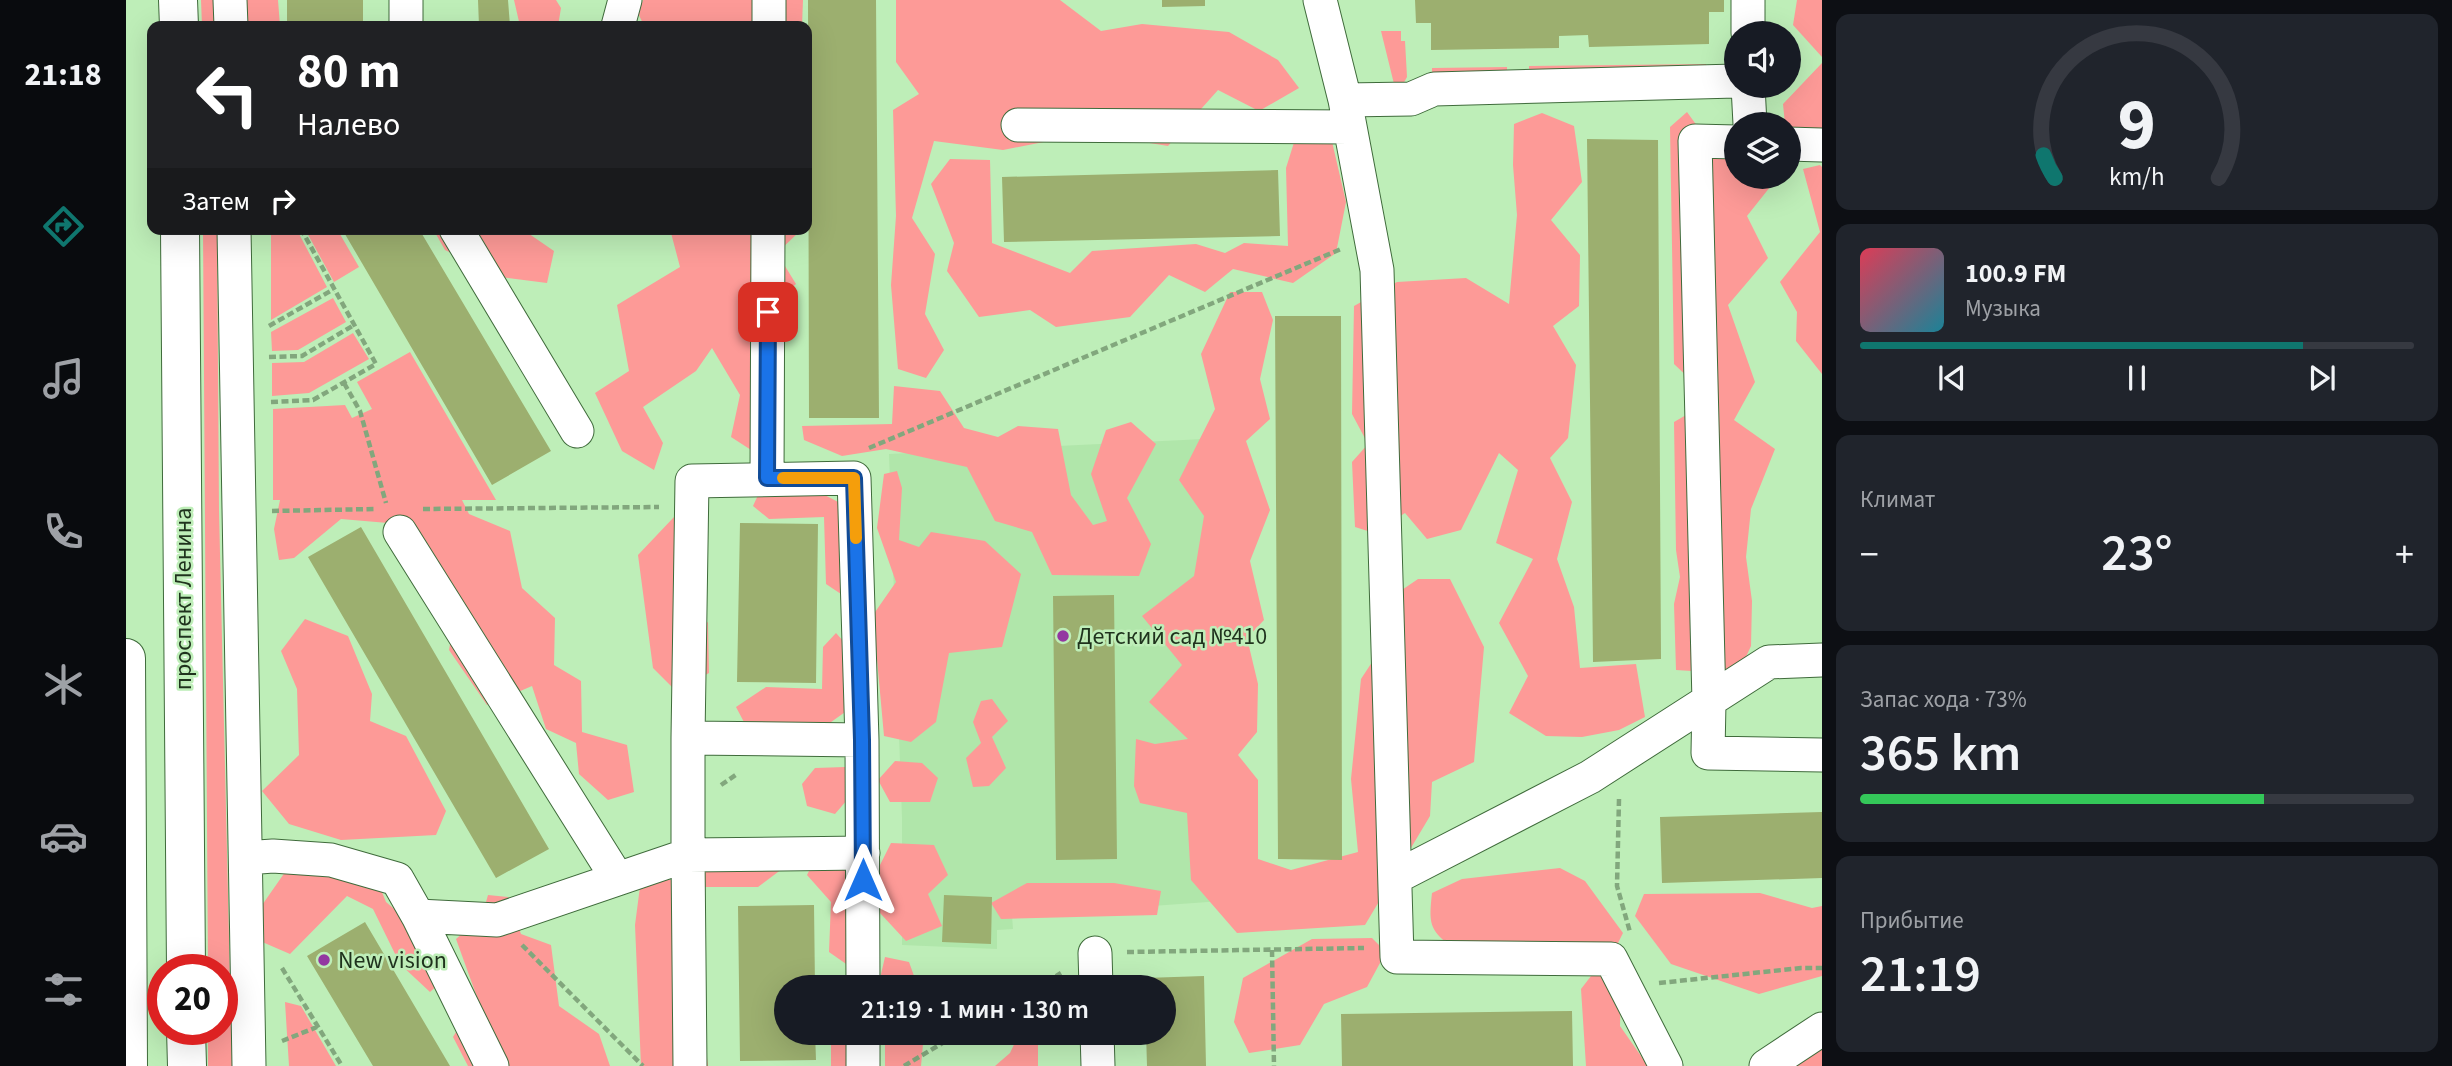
<!DOCTYPE html>
<html lang="ru">
<meta charset="utf-8">
<style>
:root{--surface:#171b24;--page:#20242c;--text:#f1f3f6;--muted:#9ea1a6;--line:#363941;--accent:#0f766e}
body{margin:0;font-family:"Source Sans 3",sans-serif;background:var(--page);color:var(--text);height:100vh;display:flex;flex-direction:column;font-size:26px;white-space:nowrap}
*{box-sizing:border-box;margin:0}
p{font-size:23px;color:var(--muted)}
.icon{flex:none;width:38px;height:38px;fill:none;stroke:currentColor;stroke-width:2;stroke-linecap:round;stroke-linejoin:round}
.map{position:relative;flex:1;overflow:hidden}
.drawer{display:flex;flex-direction:column;gap:14px;padding:14px;background:#0d0f14;width:630px}
.drawer>*{flex:none}
.top-card{position:absolute;left:21px;top:21px;width:665px;height:214px;border-radius:14px;box-shadow:0 7px 28px #0002;background:#202124;color:#fff;overflow:hidden}
.tools{position:absolute;left:1598px;top:21px;display:grid;gap:14px}
.tools a{display:grid;place-items:center;width:77px;height:77px;border-radius:50%;background:var(--surface);box-shadow:0 7px 28px #0002;font-size:35px}
.speed{position:absolute;left:21px;top:954px;display:flex;gap:14px;font-size:35px;font-weight:700;text-align:center}
.speed>*{display:grid;place-content:center;width:91px;height:91px;border-radius:50%;background:var(--surface);box-shadow:0 7px 28px #0002;line-height:1}
.speed .limit{border:10px solid #d22;background:#fff;color:#111}
.pin{position:absolute;display:grid;place-items:center;width:60px;height:60px;color:#fff;margin:-30px;border-radius:14px;box-shadow:0 4px 10px #0006}
.me{position:absolute;width:77px;margin:-38px;rotate:0deg;stroke-linejoin:round;filter:drop-shadow(0 0 5px #0008)}
.turn{display:flex;align-items:center;gap:24px;height:147px;padding:0 35px;font-size:32px}
.turn .icon{width:91px;height:91px;stroke-width:2.5}
.turn b{display:block;font-size:49px;line-height:60px}
.then{display:flex;align-items:center;height:66px;padding:0 35px;background:#0003;gap:14px;font-size:26px}
.big{font-size:52px;font-weight:600;line-height:1.1}
.drawer .widget{flex:1;display:flex;flex-direction:column;justify-content:center;gap:10px;min-width:0;padding:0 24px;border-radius:14px;background:var(--page)}
.drawer .dial{align-items:center;gap:0}
.dial svg{height:182px;overflow:visible;fill:none;stroke:var(--line);stroke-width:7;stroke-linecap:round;text-anchor:middle}
.dial text{fill:var(--text);stroke:none}
.song{display:flex;align-items:center;gap:21px}
.cover{width:84px;height:84px;border-radius:10px;background:linear-gradient(135deg,hsl(350 70% 55%),hsl(190 70% 35%))}
.played{height:7px;border-radius:4px;background:linear-gradient(90deg,var(--accent) 80%,var(--line) 80%)}
.keys{display:flex;justify-content:space-around;direction:ltr}
.heat{display:flex;justify-content:space-between;align-items:center;font-size:38px;direction:ltr}
.charge{height:10px;border-radius:5px;background:linear-gradient(90deg,#34c759 73%,var(--line) 0)}
.trip{position:absolute;left:648px;top:975px;width:402px;height:70px;border-radius:35px;background:var(--surface);box-shadow:0 7px 28px #0002;font-weight:600;line-height:70px;text-align:center}
main{display:flex;flex:1;min-height:0}
.menu{display:flex;flex-direction:column;width:126px;justify-content:space-around;align-items:center;background:#090b0e;color:var(--muted)}
.menu .icon{width:49px;height:49px}
.menu .selected{color:var(--accent)}
.menu b{font-size:32px;color:var(--text)}
.map>svg:first-child{display:block}
</style>
<main>
<nav class="menu">
<b>21:18</b>
<svg class="icon selected" aria-label="directions" viewBox="0 0 24 24"><path d="M12 3l9 9-9 9-9-9zM9 14v-3h6M13 9l2 2-2 2"/></svg>
<svg class="icon" aria-label="music" viewBox="0 0 24 24"><path d="M9 18V5l10-2v13"/><circle cx="6" cy="18" r="3"/><circle cx="16" cy="16" r="3"/></svg>
<svg class="icon" aria-label="phone" viewBox="0 0 24 24"><path d="M5 4h4l2 5-3 2q2 4 5 5l2-3 5 2v4C11 20 4 13 5 4z"/></svg>
<svg class="icon" aria-label="climate" viewBox="0 0 24 24"><path d="M12 3v18M4 7l16 10M4 17L20 7"/></svg>
<svg class="icon" aria-label="car" viewBox="0 0 24 24"><path d="M5 17H2v-5l4-1 3-4h7l3 4 3 1v5h-3M9 17h6M6 11h13"/><circle cx="7" cy="17" r="2"/><circle cx="17" cy="17" r="2"/></svg>
<svg class="icon" aria-label="filters" viewBox="0 0 24 24"><path d="M4 7h16M4 17h16"/><circle cx="9" cy="7" r="2"/><circle cx="15" cy="17" r="2"/></svg>
</nav>
<div class="map">
<svg width="1696" height="1066" viewBox="0 0 1696 1066">
<rect width="100%" height="100%" fill="#beeeb8"/>
<path fill="#b0e6aa" d="M 1099,438 L 1110,900 L 886,916 L 887,929 L 871,930 L 871,949 L 776,945 L 776,818 L 763,454 Z"/>
<path fill="#fd9a97" d="M 75,0 L 89,0 L 90,26 L 76,26 Z
M 117,0 L 152,0 L 154,26 L 118,26 Z
M 388,0 L 430,0 L 435,8 L 432,26 L 394,26 Z
M 517,0 L 677,0 L 676,26 L 597,26 L 593,23 L 589,26 L 518,26 L 512,13 Z
M 770,0 L 934,0 L 975,31 L 1016,24 L 1103,32 L 1152,60 L 1173,88 L 1133,111 L 1092,90 L 1042,146 L 963,133 L 877,150 L 808,141 L 786,218 L 809,254 L 799,314 L 818,350 L 800,378 L 772,369 L 765,285 L 770,216 L 767,110 L 793,94 L 770,62 Z
M 1671,0 L 1696,0 L 1696,57 L 1667,25 Z
M 1255,31 L 1275,31 L 1275,41 L 1279,41 L 1281,77 L 1276,86 L 1269,88 Z
M 1696,63 L 1696,138 L 1663,132 L 1662,124 L 1659,124 L 1657,104 Z
M 1580,64 L 1580,71 L 1403,74 L 1403,66 Z
M 1381,67 L 1381,74 L 1306,75 L 1306,68 Z
M 1561,112 L 1593,156 L 1610,152 L 1610,177 L 1646,177 L 1648,182 L 1621,216 L 1642,258 L 1602,305 L 1629,382 L 1608,420 L 1649,449 L 1625,509 L 1620,557 L 1626,601 L 1625,646 L 1612,674 L 1550,670 L 1548,604 L 1554,577 L 1550,550 L 1548,422 L 1586,400 L 1548,364 L 1544,127 Z
M 1416,113 L 1448,126 L 1456,182 L 1425,220 L 1454,255 L 1453,306 L 1427,326 L 1450,365 L 1442,438 L 1424,458 L 1446,502 L 1431,559 L 1448,607 L 1454,668 L 1510,664 L 1519,717 L 1493,730 L 1456,737 L 1420,736 L 1383,713 L 1402,676 L 1373,623 L 1407,559 L 1370,543 L 1392,470 L 1373,453 L 1335,530 L 1301,539 L 1279,513 L 1248,533 L 1229,527 L 1226,462 L 1242,444 L 1226,414 L 1228,306 L 1271,282 L 1340,278 L 1383,304 L 1391,215 L 1387,165 L 1388,124 Z
M 1171,133 L 1204,133 L 1220,202 L 1210,253 L 1167,283 L 1107,269 L 1079,292 L 1043,275 L 1004,317 L 930,327 L 904,310 L 853,317 L 821,271 L 828,243 L 805,184 L 824,159 L 864,160 L 866,243 L 944,273 L 966,251 L 1070,244 L 1099,253 L 1118,243 L 1162,246 L 1160,168 Z
M 1694,165 L 1696,167 L 1696,374 L 1670,341 L 1671,312 L 1654,282 L 1694,232 L 1677,169 Z
M 77,229 L 91,229 L 93,511 L 106,1066 L 82,1066 L 82,1029 L 96,1029 L 96,970 L 82,969 Z
M 184,229 L 211,229 L 233,267 L 208,282 L 180,231 Z
M 307,229 L 396,229 L 428,251 L 421,283 L 375,277 L 319,250 Z
M 544,229 L 673,229 L 673,232 L 651,253 L 670,284 L 627,321 L 636,457 L 605,437 L 614,395 L 586,348 L 570,371 L 517,407 L 537,443 L 528,470 L 496,451 L 469,393 L 503,371 L 491,305 L 554,267 Z
M 171,230 L 201,287 L 145,320 L 145,232 Z
M 1104,292 L 1136,292 L 1147,320 L 1134,379 L 1144,419 L 1120,441 L 1144,510 L 1124,561 L 1138,620 L 1121,638 L 1132,684 L 1131,732 L 1112,755 L 1132,780 L 1132,859 L 1165,870 L 1232,852 L 1225,779 L 1235,679 L 1254,650 L 1248,609 L 1292,579 L 1324,579 L 1358,647 L 1348,762 L 1306,782 L 1304,816 L 1239,925 L 1111,933 L 1065,880 L 1061,813 L 1014,803 L 1008,786 L 1010,739 L 1029,744 L 1062,739 L 1023,702 L 1056,665 L 1016,616 L 1068,576 L 1078,516 L 1053,480 L 1089,409 L 1075,354 Z
M 207,298 L 220,322 L 172,350 L 146,351 L 145,332 Z
M 227,333 L 243,359 L 183,393 L 146,396 L 146,363 L 178,362 Z
M 284,352 L 370,500 L 336,500 L 343,514 L 384,531 L 396,588 L 429,618 L 428,665 L 455,681 L 456,732 L 501,745 L 508,792 L 482,800 L 453,774 L 450,743 L 420,729 L 406,686 L 361,705 L 323,650 L 329,617 L 262,523 L 215,519 L 168,558 L 153,560 L 148,529 L 154,500 L 147,500 L 147,409 L 219,405 L 226,418 L 246,409 L 231,382 Z
M 768,386 L 814,391 L 838,428 L 872,437 L 892,426 L 932,429 L 945,495 L 967,525 L 981,521 L 965,474 L 980,430 L 1005,422 L 1030,444 L 1001,498 L 1025,544 L 1013,576 L 926,575 L 906,532 L 869,521 L 841,467 L 760,449 L 716,456 L 678,440 L 676,426 L 766,424 Z
M 771,471 L 776,488 L 773,540 L 793,547 L 805,532 L 859,541 L 895,574 L 876,647 L 823,653 L 810,722 L 785,742 L 758,736 L 747,615 L 770,582 L 751,528 L 758,474 Z
M 687,489 L 718,505 L 715,594 L 700,584 L 698,517 L 643,519 L 627,506 L 633,493 Z
M 548,517 L 574,524 L 560,590 L 582,623 L 583,673 L 550,691 L 527,668 L 512,555 Z
M 179,619 L 222,636 L 246,694 L 244,721 L 280,736 L 320,811 L 310,835 L 215,840 L 163,824 L 136,791 L 173,755 L 171,689 L 155,651 Z
M 710,633 L 727,652 L 722,710 L 691,732 L 619,724 L 610,707 L 640,687 L 696,689 L 697,647 Z
M 866,699 L 882,721 L 866,737 L 880,768 L 863,786 L 847,787 L 840,758 L 855,743 L 847,722 L 855,701 Z
M 769,761 L 796,763 L 812,778 L 804,802 L 764,802 L 752,780 Z
M 719,767 L 727,793 L 709,814 L 681,806 L 676,784 L 689,768 Z
M 697,843 L 747,879 L 765,843 L 808,845 L 822,875 L 802,894 L 816,926 L 780,941 L 754,913 L 723,966 L 703,952 L 705,902 L 681,875 Z
M 164,865 L 249,875 L 260,902 L 285,923 L 315,982 L 304,992 L 274,964 L 247,909 L 221,896 L 164,954 L 134,941 L 134,908 Z
M 660,866 L 632,887 L 574,887 L 580,939 L 552,965 L 577,1023 L 582,1066 L 515,1066 L 509,925 L 515,879 L 549,880 L 584,870 Z
M 1434,868 L 1459,881 L 1497,933 L 1489,949 L 1327,947 C 1302,931 1303,921 1306,893 L 1336,879 Z
M 901,883 L 988,883 L 1035,891 L 1031,915 L 875,919 L 865,903 Z
M 1634,893 L 1686,908 L 1696,906 L 1696,976 L 1633,994 L 1545,964 L 1509,916 L 1518,894 Z
M 362,895 L 382,897 L 395,934 L 425,945 L 433,1006 L 473,1034 L 484,1066 L 342,1066 L 327,1037 L 351,997 L 330,939 L 356,916 Z
M 1246,938 L 1260,952 L 1241,987 L 1198,1004 L 1174,1045 L 1123,1053 L 1108,1022 L 1117,978 L 1186,939 Z
M 759,957 L 783,962 L 792,987 L 752,987 Z
M 1472,967 L 1495,988 L 1494,1026 L 1522,1066 L 1460,1066 L 1455,989 Z
M 159,1002 L 175,1006 L 210,1066 L 163,1066 Z
M 894,1032 L 912,1033 L 912,1066 L 869,1066 L 884,1053 Z
M 705,1033 L 735,1033 L 732,1066 L 705,1066 Z
M 759,1033 L 798,1033 L 795,1066 L 759,1066 Z
M 1696,1047 L 1696,1066 L 1667,1066 Z"/>
<path fill="#9caf6f" d="M 161,0 L 237,0 L 237,26 L 161,26 Z
M 352,0 L 382,0 L 384,26 L 353,26 Z
M 682,0 L 750,0 L 753,418 L 683,418 Z
M 1036,0 L 1079,0 L 1079,6 L 1036,7 Z
M 1289,0 L 1598,0 L 1598,12 L 1583,12 L 1583,44 L 1463,47 L 1462,35 L 1433,36 L 1433,48 L 1305,50 L 1305,23 L 1290,23 Z
M 1461,139 L 1532,140 L 1535,659 L 1467,662 Z
M 1152,170 L 1154,236 L 878,242 L 876,177 Z
M 216,229 L 293,229 L 425,451 L 366,485 Z
M 1149,316 L 1215,316 L 1216,860 L 1152,859 Z
M 614,523 L 692,524 L 690,683 L 611,682 Z
M 235,527 L 423,849 L 370,878 L 182,557 Z
M 988,595 L 991,859 L 930,860 L 927,596 Z
M 1696,812 L 1696,878 L 1536,883 L 1534,817 Z
M 818,895 L 866,897 L 865,944 L 816,942 Z
M 688,905 L 689,987 L 660,987 L 660,1032 L 689,1032 L 690,1060 L 614,1061 L 612,906 Z
M 239,922 L 324,1066 L 247,1066 L 181,956 Z
M 1078,976 L 1080,1066 L 1021,1066 L 1020,1032 L 1038,1032 L 1038,987 L 1019,987 L 1019,978 Z
M 1446,1011 L 1447,1066 L 1216,1066 L 1215,1014 Z"/>
<g fill="none" stroke-linecap="round" stroke-linejoin="round">
<defs>
<path id="minor" d="M 104,0 L 105,26
M 280,0 L 280,26
M 1194,0 L 1219,100 L 1251,270 L 1271,957 L 1485,959 L 1540,1066
M 492,26 L 499,0
M 643,26 L 643,0
M 1622,33 L 1622,0
M 1622,86 L 1624,124
M 1219,100 L 1285,99 L 1308,89 L 1610,81
M 892,125 L 1224,127
M 1610,142 L 1569,141 L 1583,702 L 1582,753 L 1696,755
M 1662,144 L 1696,145
M 108,229 L 123,1066
M 330,229 L 451,431
M 641,478 L 642,229
M 274,532 L 491,878
M 736,740 L 562,738 L 566,481 L 728,478 L 736,740 L 737,987
M 120,858 L 147,856 L 205,860 L 271,879 L 292,916 L 366,1066
M 1270,877 L 1464,777 L 1643,662 L 1696,660
M 292,916 L 371,920 L 562,855 L 562,738
M 969,953 L 970,987
M 971,1032 L 972,1066
M 564,1066 L 562,855 L 737,853
M 737,1066 L 737,1032
M 1640,1066 L 1696,1029"/>
<path id="major" d="M 52,0 L 53,26
M 54,229 L 60,970
M 0,658 L 2,1066
M 60,1029 L 61,1066"/>
</defs>
<use href="#minor" stroke="#3f6b3b" stroke-width="35"/>
<use href="#major" stroke="#3f6b3b" stroke-width="40"/>
<path stroke="#82a77d" stroke-width="4.5" stroke-dasharray="7 3.5" stroke-linecap="butt" d="M 143,326 L 208,289
M 143,357 L 176,356 L 228,325
M 218,383 L 234,411 L 260,503
M 145,402 L 187,400 L 250,364 L 175,229
M 743,448 L 1215,249
M 297,509 L 533,507
M 146,511 L 249,509
M 595,785 L 611,774
M 1493,799 L 1491,886 L 1504,932
M 396,945 L 517,1066
M 1146,950 L 1148,1066
M 1001,952 L 1238,948
M 156,968 L 216,1066
M 1533,983 L 1675,968 L 1696,968
M 912,987 L 935,973
M 156,1041 L 191,1027
M 778,1066 L 835,1032"/>
<use href="#minor" stroke="#fff" stroke-width="33"/>
<use href="#major" stroke="#fff" stroke-width="38"/>
</g>
<g fill="none" stroke-linecap="round" stroke-linejoin="round">
<defs>
<path id="route" d="M 642,312 L 641,478 L 728,478 L 736,740 L 737,880"/>
</defs>
<use href="#route" stroke="#114b97" stroke-width="18"/>
<use href="#route" stroke="#1a73e8" stroke-width="12"/>
<path stroke="#f59e0b" stroke-width="12" d="M 657,478 L 728,478 L 730,538"/>
</g>
<g fill="#9337a1" stroke="#beeeb8" stroke-width="2.5">
<circle cx="937" cy="636" r="7"/>
<circle cx="198" cy="960" r="7"/>
</g>
<g text-anchor="middle" dominant-baseline="central" stroke-width="5" stroke-linejoin="round" paint-order="stroke">
<g font-size="24" fill="#1f321d" stroke="#beeeb8">
<text transform="translate(57 599) rotate(-90)">проспект Ленина</text>
</g>
<g font-size="24" fill="#1f321d" stroke="#beeeb8" text-anchor="start">
<text x="951" y="636">Детский сад №410</text>
<text x="212" y="960">New vision</text>
</g>
</g>
</svg>
<div class="tools">
<a><svg class="icon" aria-label="sound" viewBox="0 0 24 24"><path d="M4 9h4l5-4v14l-5-4H4zM17 9q2 3 0 6"/></svg></a>
<a><svg class="icon" aria-label="layers" viewBox="0 0 24 24"><path d="M12 4l9 5-9 5-9-5zM3 14l9 5 9-5"/></svg></a>
</div>
<div class="speed"><div class="limit">20</div></div>
<div class="pin" style="left:642px;top:312px;background:#d93025"><svg class="icon" aria-label="arrive" viewBox="0 0 24 24"><path d="M6 21V4h12l-3 4 3 4H6"/></svg></div>
<svg class="me" style="left:737px;top:880px" viewBox="-20 -20 40 40"><path d="M0-17L14 15 0 8-14 15z" fill="#1a73e8" stroke="#fff" stroke-width="4"/></svg>
<div class="trip">21:19 · 1 мин · 130 m</div>
<div class="top-card">
<div class="turn"><svg class="icon" aria-label="left" viewBox="0 0 24 24"><path d="M17 20v-9H6M10 6l-5 5 5 5"/></svg><div><b>80 m</b>Налево</div></div>
<div class="then">Затем<svg class="icon" aria-label="right" viewBox="0 0 24 24"><path d="M7 20v-9h11M14 6l5 5-5 5"/></svg></div>
</div>
</div>
<section class="drawer">
<div class="widget dial"><svg viewBox="0 0 100 80">
<path d="M14 69A42 42 0 1 1 86 69"/>
<path d="M14 69A42 42 0 0 1 9 59" stroke="#0f766e"/>
<text x="50" y="56" font-size="32" font-weight="700">9</text>
<text x="50" y="72" font-size="11">km/h</text>
</svg></div>
<div class="widget">
<div class="song"><i class="cover"></i><div><b>100.9 FM</b><p>Музыка</p></div></div>
<div class="played"></div>
<div class="keys"><svg class="icon" aria-label="previous" viewBox="0 0 24 24"><path d="M18 5L8 12l10 7zM5 5v14"/></svg><svg class="icon" aria-label="pause" viewBox="0 0 24 24"><path d="M8 5v14M16 5v14"/></svg><svg class="icon" aria-label="next" viewBox="0 0 24 24"><path d="M6 5l10 7-10 7zM19 5v14"/></svg></div>
</div>
<div class="widget"><p>Климат</p>
<div class="heat"><a>−</a><b class="big">23°</b><a>+</a></div>
</div>
<div class="widget"><p>Запас хода · 73%</p><b class="big">365 km</b><div class="charge"></div></div>
<div class="widget"><p>Прибытие</p><b class="big">21:19</b></div>
</section>
</main>
